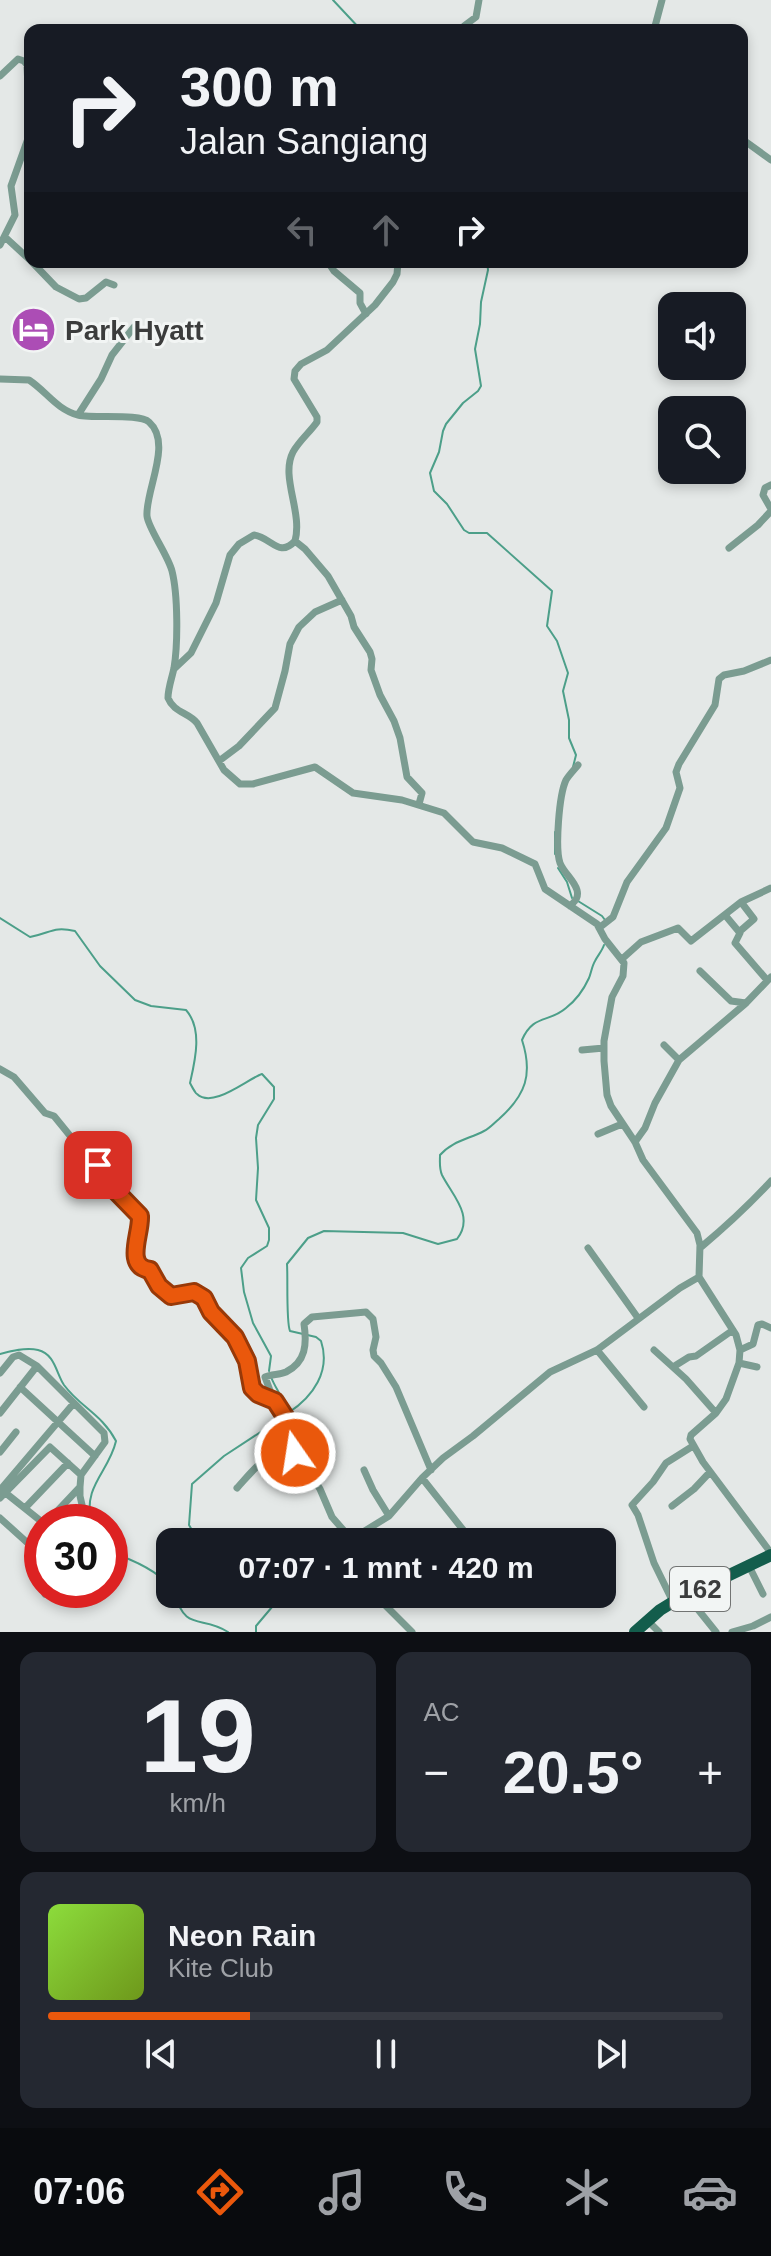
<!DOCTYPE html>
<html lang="id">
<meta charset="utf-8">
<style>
:root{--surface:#171b24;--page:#242831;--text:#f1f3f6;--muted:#9ea1a6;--line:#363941;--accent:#ea580c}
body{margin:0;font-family:Arial,sans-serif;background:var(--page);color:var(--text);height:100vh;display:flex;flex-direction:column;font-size:30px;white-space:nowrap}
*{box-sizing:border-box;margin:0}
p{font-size:26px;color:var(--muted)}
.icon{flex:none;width:44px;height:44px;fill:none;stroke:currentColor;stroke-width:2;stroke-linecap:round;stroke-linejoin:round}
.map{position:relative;height:1632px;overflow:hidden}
.sheet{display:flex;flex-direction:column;gap:20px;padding:20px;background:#0d0f14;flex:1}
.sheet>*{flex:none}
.hud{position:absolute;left:24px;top:24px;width:724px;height:244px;border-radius:16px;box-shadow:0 4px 12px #0003;background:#171b24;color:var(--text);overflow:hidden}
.tools{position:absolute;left:658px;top:292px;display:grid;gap:16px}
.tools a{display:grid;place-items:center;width:88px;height:88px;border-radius:16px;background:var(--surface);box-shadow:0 4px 12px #0003;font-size:40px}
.speed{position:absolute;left:24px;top:1504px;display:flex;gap:16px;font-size:40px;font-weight:700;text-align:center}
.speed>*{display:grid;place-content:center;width:104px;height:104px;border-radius:50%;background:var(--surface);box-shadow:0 4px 12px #0003;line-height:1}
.speed .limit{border:12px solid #d22;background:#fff;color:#111}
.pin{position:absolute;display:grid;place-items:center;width:68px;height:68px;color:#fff;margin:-34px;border-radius:16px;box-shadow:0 4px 12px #0006}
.me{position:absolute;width:88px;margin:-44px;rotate:347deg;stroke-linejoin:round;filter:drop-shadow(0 0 6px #0008)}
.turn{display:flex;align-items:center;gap:28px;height:168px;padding:0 24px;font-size:36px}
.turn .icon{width:104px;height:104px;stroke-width:2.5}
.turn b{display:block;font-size:56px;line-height:68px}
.lanes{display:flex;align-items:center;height:76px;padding:0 24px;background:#0003;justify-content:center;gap:40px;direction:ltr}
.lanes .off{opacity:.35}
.big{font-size:60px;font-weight:600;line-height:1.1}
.sheet .widget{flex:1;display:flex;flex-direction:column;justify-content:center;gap:12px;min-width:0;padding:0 28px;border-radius:16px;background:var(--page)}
.sheet .dial{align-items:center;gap:0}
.dial b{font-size:104px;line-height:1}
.song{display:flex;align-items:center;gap:24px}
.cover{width:96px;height:96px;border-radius:12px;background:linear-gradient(135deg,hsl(90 70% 55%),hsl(80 70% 35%))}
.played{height:8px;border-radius:4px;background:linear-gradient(90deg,var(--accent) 30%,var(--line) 30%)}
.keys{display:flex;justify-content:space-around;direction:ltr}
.heat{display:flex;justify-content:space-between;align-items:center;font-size:44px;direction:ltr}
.sheet .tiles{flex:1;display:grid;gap:20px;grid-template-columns:1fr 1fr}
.widget:last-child{grid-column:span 2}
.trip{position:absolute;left:156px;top:1528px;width:460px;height:80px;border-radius:16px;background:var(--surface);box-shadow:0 4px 12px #0003;font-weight:600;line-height:80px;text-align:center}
.menu{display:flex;height:128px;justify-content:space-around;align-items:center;background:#090b0e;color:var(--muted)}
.menu .icon{width:56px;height:56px}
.menu .selected{color:var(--accent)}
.menu b{font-size:36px;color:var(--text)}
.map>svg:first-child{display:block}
</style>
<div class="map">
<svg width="771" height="1632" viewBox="0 0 771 1632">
<rect width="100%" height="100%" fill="#e4e8e7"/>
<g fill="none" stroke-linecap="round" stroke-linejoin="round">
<path stroke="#4c9f89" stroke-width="2" d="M 333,0 L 361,30
M 487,262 L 488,270 L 481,302 L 480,324 L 475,349 L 481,386 L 478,391 L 463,403 L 446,424 L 443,431 L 439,452 L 430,473 L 434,491 L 447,504 L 464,530 L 469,533 L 487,533 L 552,591 L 547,626 L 557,641 L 568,673 L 563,691 L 569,720 L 569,738 L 576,755 L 573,767
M 555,832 L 555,854
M 558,868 L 567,882 L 572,898
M 578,901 L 602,916 L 605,920
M 0,918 L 30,937 C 51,933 53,926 75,931 L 100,966 L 135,1000 L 151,1006 L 186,1010 C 203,1029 195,1061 190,1083 C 191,1085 196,1094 197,1094 C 213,1109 247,1079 262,1074 L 274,1087 L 274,1099 L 258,1125 L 256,1138 L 258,1168 L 256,1200 L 269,1228 L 269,1240 L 267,1246 L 248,1258 L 241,1268 L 244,1292 L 253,1323 L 271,1356 L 269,1371
M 0,1354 C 11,1351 26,1347 38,1350 C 55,1354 56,1373 64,1385 C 80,1407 102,1414 116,1441 C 109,1472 83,1485 91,1522
M 271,1377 C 276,1390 286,1401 287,1414
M 288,1413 C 313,1397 331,1371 321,1341 L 316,1337 L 290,1331 C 286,1323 288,1277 287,1264 L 308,1238 L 324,1231 L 403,1233 L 438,1244 L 457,1239 C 475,1216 452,1195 442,1175 C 439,1168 440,1162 440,1155 C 452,1141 469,1139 484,1131 C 490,1128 494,1123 499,1119 C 526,1095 533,1074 522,1040 C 533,1014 549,1023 566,1008 C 575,1001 584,989 589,978 C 591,973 592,966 595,961 C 598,955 602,951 604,945
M 199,1542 L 189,1525 L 192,1484 L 224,1456 L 282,1418
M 110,1552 C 131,1559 155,1569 170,1586
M 175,1594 C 185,1632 202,1615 228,1632
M 256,1632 L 256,1626 L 283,1594"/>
<path stroke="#7b9c91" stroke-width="7" d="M 464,30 L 464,26 L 476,17 L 479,0
M 654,30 L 662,0
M 0,76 L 18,59 L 24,61 L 27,65 L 30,133 L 11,186 L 15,215 L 0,245
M 742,139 L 771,160
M 5,237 L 30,260
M 32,262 L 56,287 L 79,299 L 86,298 L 106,282 L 114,285
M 328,262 L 334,271 L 360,293 L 360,303 L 366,314
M 0,379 L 29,380 C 46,391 57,410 78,415 C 94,419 139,413 149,422 C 173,443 145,491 147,516 C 148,528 168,555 172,571 C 178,595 178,644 174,668 C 172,678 168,688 168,698 C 174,713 188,712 197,723 L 224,770 L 240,784 L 253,784 L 315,767 L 353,793 L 402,800 L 444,813 L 473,842 L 502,848 L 535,864 L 545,889 L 597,924 L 605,939 L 624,963 L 623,976 L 612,997 L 604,1041 L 604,1061 L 607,1095 L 611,1106 L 635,1142 L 643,1160 L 697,1233 L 700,1245 L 699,1277 L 736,1335 L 740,1350 L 739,1363 L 726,1399 L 716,1413 L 691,1435 L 690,1439 L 703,1462 L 771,1553
M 78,415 L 101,379 L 112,355 L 134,327
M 771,485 L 765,488 L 763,495 L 771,509
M 295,541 L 305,549 L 328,576 L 351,616 L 354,627 L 370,652 L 372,659 L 371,670 L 380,695 L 394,721 L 400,738 L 407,777 L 422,793 L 419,804
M 729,548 L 758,525 L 771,511
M 174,669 L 191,653 L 216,603 L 230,555 L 239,544 L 254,535 C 272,538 279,558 295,541 C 303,512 280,477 293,452 C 299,441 310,432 317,422 L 317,417 L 294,379 L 295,371 L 301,364 L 327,350 L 375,305 L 393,282 L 397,274 L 398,262
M 219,761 L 239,746 L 275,708 L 285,671 L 290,644 L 299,627 L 315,612 L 342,600
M 570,906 C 575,901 579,898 577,890 C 574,880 564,873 560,863 C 555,848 559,795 566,780 C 569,775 574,770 578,765
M 725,915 L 740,933 L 735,943 L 767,980
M 599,928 L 613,917 L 627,882 L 666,828 L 680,788 L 676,772 L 679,764 L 715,705 L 719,679 L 724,675 L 744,671 L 771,660
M 739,932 L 754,919 L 741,902
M 622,959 L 641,942 L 678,928 L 691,941 L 741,902 L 771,888
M 700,971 L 731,1001 L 746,1003
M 664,1045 L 679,1060
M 582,1050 L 604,1048
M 0,1069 L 14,1077 L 45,1113 L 54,1116 L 80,1148 L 98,1165 L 106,1181 L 138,1213 C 145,1231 131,1249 139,1267 L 150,1270 L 159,1286 L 171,1296 L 194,1292 C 205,1298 206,1307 214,1315 C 228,1328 240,1341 246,1360 C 250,1370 247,1382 253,1390 C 259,1396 268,1398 275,1401
M 598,1134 L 622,1124
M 635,1142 L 645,1128 L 655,1103 L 679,1060 L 745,1004 L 771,977
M 588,1248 L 638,1318
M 700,1248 C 725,1227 749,1205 771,1181
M 597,1350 L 644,1407
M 654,1350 L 686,1379 L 716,1413
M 740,1350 L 753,1344 L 758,1325 L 762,1324 L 771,1328
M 739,1363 L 757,1367
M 673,1367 L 689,1357 L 696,1356 L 733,1330
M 0,1373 L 13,1357 L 19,1355 L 37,1366 L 104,1433 L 105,1442 L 81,1475 L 80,1487 L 47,1522
M 20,1387 L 95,1456
M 0,1413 L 37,1366
M 285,1450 L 288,1422 L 272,1396 L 265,1377 C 272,1374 279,1375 286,1372 C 306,1362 307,1344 304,1324 L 312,1317 L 366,1312 L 373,1319 L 376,1337 L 373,1350 L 374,1356 L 381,1363 L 396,1387 L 431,1470
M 0,1452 L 16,1432
M 364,1470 L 373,1490 L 389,1516
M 422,1478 L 468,1536
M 80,1487 L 80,1496 L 85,1518 L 82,1522
M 237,1488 C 251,1473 268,1449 291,1450 L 301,1460 L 320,1489 L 332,1517 L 352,1540
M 1,1489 L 74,1403
M 2,1490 L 42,1522
M 0,1498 L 50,1447 L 81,1475
M 672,1506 L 694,1489 L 710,1472
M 25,1508 L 68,1463
M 0,1518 L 42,1556
M 351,1542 L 355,1537 L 389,1516 L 422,1478 L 443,1458 L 473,1436 L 550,1372 L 597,1350 L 680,1288 L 699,1277
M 749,1566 L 763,1594
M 45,1594 L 50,1590
M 374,1594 L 412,1632
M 689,1594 L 696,1607 L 716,1632
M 673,1602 L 654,1563 L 638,1515 L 632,1505 L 653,1482 L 666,1463 L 693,1446
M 648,1621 L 659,1632
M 732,1632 L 753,1626 L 771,1617"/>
<path stroke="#135d4c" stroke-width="12" d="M 635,1632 L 660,1610 L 673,1602 L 771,1555"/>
</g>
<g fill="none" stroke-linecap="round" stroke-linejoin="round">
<defs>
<path id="route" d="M 98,1165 L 106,1181 L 140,1216 C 141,1235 124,1266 150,1270 L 159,1286 L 171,1296 L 194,1292 L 204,1298 L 211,1312 L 235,1337 L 247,1361 L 252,1388 L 258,1394 L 275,1401 L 286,1418 L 287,1432 L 285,1450 L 291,1450 L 295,1453"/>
</defs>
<use href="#route" stroke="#983908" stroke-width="20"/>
<use href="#route" stroke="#ea580c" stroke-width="14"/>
</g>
<defs>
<symbol id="hotel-disc" viewBox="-11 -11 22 22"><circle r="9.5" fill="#ac4db5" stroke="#f2f5f4"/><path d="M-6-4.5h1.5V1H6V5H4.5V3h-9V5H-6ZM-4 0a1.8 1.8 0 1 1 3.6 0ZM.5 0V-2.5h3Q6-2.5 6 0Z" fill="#fff"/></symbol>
</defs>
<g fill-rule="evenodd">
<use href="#hotel-disc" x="8" y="304" width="51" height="51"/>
</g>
<g text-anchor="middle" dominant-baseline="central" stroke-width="6" stroke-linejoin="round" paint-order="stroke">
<rect fill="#f2f5f4" stroke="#727473" stroke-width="2" x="670" y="1567" width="60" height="44" rx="6"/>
<g font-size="26" font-weight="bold" fill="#3b3c3c">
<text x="700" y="1589">162</text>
</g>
<g font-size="28" font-weight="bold" fill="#3b3c3c" stroke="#f2f5f4" text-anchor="start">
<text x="65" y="330">Park Hyatt</text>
</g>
</g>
</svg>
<div class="tools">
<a><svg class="icon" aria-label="sound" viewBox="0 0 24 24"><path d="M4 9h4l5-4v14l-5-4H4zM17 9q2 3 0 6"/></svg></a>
<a><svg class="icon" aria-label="search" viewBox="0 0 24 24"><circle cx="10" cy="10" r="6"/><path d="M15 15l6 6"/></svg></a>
</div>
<div class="speed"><div class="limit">30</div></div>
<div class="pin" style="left:98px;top:1165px;background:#d93025"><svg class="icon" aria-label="arrive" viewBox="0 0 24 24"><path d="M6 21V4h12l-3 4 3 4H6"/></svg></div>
<svg class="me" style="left:295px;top:1453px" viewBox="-20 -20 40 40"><circle r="17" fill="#ea580c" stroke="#fff" stroke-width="3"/><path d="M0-11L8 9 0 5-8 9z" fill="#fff"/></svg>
<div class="trip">07:07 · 1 mnt · 420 m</div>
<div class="hud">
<div class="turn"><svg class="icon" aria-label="right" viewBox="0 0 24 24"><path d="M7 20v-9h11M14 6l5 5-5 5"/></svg><div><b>300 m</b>Jalan Sangiang</div></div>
<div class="lanes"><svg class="icon off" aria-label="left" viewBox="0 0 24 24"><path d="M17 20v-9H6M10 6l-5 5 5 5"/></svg><svg class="icon off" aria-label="ahead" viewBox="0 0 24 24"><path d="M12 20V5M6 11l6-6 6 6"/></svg><svg class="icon" aria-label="right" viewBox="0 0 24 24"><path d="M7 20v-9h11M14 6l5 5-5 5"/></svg></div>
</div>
</div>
<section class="sheet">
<div class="tiles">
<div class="widget dial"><b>19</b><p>km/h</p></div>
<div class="widget"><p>AC</p>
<div class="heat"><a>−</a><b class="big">20.5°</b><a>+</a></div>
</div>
<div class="widget">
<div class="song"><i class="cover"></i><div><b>Neon Rain</b><p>Kite Club</p></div></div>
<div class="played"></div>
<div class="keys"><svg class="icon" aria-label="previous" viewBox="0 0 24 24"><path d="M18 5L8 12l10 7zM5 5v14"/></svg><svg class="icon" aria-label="pause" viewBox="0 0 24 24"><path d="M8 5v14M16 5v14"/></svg><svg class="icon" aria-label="next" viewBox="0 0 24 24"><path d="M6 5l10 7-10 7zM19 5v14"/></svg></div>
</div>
</div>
</section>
<nav class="menu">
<b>07:06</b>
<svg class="icon selected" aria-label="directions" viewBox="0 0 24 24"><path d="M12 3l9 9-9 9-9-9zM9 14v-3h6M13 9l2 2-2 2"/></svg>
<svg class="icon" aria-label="music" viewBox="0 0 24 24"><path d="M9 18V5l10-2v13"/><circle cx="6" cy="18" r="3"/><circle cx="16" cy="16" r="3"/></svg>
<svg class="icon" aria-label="phone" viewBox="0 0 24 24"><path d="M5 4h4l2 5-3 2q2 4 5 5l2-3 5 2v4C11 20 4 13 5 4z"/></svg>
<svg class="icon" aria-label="climate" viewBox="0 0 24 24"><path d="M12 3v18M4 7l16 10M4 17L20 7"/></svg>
<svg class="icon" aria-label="car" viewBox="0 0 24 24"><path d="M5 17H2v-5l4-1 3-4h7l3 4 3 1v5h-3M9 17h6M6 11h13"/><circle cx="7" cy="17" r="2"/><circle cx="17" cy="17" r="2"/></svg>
</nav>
